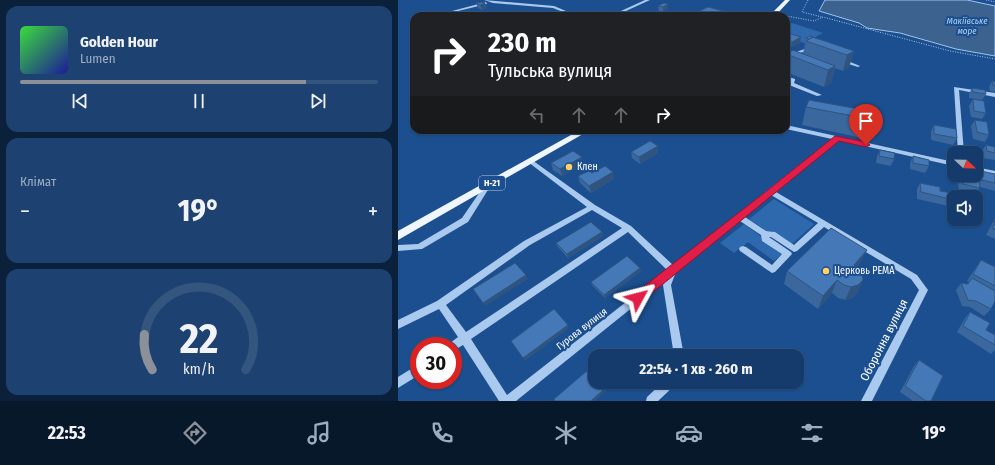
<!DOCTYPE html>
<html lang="uk">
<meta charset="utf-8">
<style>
:root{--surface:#143b6b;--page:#1d4271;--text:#f1f3f6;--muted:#9dadc1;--line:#33557e;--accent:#8c9099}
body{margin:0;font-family:"Fira Sans Condensed",sans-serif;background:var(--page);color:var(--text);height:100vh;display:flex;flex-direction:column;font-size:15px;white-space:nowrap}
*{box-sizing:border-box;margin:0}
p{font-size:13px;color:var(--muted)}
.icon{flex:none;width:22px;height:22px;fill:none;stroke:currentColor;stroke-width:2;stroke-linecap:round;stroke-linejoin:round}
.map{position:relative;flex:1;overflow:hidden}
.details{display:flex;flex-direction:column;gap:6px;padding:6px;background:#0b203b;width:398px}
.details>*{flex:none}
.banner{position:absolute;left:12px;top:12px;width:380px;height:122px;border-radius:12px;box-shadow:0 1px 3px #0004,0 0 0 1px var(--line);background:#202124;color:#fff;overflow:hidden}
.needle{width:26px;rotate:112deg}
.buttons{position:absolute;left:549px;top:146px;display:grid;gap:8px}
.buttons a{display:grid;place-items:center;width:36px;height:36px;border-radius:8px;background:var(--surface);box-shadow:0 1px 3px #0004,0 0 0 1px var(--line);font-size:20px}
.speed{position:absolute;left:12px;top:337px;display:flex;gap:8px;font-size:20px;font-weight:700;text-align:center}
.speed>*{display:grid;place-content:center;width:52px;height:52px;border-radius:50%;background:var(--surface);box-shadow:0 1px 3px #0004,0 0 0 1px var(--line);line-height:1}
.speed .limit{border:6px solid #d22;background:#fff;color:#111}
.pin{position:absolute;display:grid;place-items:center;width:34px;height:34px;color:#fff;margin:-41px -17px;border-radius:50% 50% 50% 0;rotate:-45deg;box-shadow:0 0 4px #0007}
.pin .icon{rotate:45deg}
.me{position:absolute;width:44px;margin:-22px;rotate:52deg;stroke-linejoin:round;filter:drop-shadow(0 0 3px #0008)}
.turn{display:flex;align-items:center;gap:14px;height:84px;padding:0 12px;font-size:18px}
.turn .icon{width:52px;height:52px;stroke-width:2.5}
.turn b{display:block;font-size:28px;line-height:34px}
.lanes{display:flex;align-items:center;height:38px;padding:0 12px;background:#0003;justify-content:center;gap:20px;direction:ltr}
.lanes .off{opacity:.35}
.big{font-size:30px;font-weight:700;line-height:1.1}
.details .tile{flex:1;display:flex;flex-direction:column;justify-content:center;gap:6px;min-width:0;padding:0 14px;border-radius:12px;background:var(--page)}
.details .dial{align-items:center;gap:0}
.dial svg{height:104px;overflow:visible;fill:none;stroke:var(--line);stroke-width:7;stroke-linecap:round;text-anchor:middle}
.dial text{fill:var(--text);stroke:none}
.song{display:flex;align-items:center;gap:12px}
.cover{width:48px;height:48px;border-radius:6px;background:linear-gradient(135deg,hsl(120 70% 55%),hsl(240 70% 35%))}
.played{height:4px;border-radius:2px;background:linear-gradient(90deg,var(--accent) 80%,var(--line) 80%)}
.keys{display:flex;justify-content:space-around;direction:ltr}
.heat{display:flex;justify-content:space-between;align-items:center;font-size:22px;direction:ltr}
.trip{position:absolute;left:190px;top:349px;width:216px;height:40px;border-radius:12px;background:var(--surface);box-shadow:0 1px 3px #0004,0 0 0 1px var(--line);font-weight:700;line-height:40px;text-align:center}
.tab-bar{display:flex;height:64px;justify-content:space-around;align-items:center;background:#08182b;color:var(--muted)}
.tab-bar .icon{width:28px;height:28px}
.tab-bar .current{color:var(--accent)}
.tab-bar b{font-size:18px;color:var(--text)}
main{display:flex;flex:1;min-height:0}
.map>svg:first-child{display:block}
</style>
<main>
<section class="details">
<div class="tile">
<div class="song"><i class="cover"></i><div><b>Golden Hour</b><p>Lumen</p></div></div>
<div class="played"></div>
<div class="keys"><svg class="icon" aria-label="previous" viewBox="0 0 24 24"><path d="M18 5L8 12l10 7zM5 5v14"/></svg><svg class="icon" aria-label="pause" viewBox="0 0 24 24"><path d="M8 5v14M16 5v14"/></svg><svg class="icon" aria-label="next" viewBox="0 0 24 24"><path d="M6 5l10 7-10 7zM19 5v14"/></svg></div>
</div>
<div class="tile"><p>Клімат</p>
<div class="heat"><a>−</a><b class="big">19°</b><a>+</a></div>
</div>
<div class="tile dial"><svg viewBox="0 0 100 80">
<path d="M14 69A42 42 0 1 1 86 69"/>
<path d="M14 69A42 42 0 0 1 8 42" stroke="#8c9099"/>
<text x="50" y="56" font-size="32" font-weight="700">22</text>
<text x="50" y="72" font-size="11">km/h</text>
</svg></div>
</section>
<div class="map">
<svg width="597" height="401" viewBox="0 0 597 401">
<rect width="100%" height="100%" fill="#1b4f8f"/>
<path fill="#2e69ad" d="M 394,23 L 425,33 L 406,43 L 388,37 L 388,26 Z
M 376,199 L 416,224 L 393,245 L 374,231 L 368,231 L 351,219 Z
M 346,224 L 385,253 L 376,261 L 350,242 L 336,253 L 322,243 Z"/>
<path fill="#3c6290" stroke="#9cc4f0" d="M 427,0 L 569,0 L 597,6 L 597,56 L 558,49 L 502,33 L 469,28 L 461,23 L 421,11 Z"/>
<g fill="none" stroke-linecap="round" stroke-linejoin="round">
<path stroke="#a9c9ee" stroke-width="1" stroke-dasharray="1 1.5" stroke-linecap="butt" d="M 410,0 L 404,12 L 424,17
M 588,0 L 597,2
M 383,15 L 416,21 L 425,17 L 552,51 L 597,59"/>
<path fill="#a9c9ee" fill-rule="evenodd" d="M 86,0 L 156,6 L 180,16 L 175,16 L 155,8 L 95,3 Z
M 247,0 L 252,0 L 217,16 L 212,16 Z
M 88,2 L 89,4 L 56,12 L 54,11 Z
M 410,48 L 417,50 L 415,51 L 412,50 L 388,57 L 388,55 Z
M 441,59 L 445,59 L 462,66 L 460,67 L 441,61 Z
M 388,76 L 397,79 L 397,80 L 396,83 L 424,95 L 419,96 L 391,85 L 391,84 L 392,81 L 388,79 Z
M 556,87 L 597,93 L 597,97 L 561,90 L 566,153 L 560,153 Z
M 388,125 L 556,162 L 556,166 L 440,140 L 378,192 L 519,275 L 530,290 L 474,401 L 463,401 L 521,290 L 513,279 L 426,227 L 399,251 L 396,252 L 373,237 L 371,237 L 393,252 L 394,254 L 377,272 L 374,273 L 342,251 L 341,249 L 342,247 L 345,246 L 348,247 L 374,265 L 384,254 L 364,241 L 363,235 L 342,221 L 278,272 L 273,285 L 286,356 L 276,356 L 265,285 L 266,282 L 118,401 L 101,401 L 65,345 L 55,351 L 55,346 L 50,346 L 52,343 L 60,337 L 41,309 L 0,329 L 0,320 L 39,301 L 126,241 L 189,207 L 130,162 L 129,161 L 130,160 L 134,160 L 197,205 L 233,226 L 275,265 L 434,139 L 388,129 ZM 373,195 L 420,223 L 396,245 L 377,232 L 368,231 L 347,217 ZM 194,210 L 224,228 L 68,332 L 48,305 L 132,245 ZM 230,232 L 269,270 L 109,395 L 73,339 Z
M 578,167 L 597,171 L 597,175 L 578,171 Z
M 88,183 L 90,183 L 93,185 L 70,222 L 24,249 L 0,251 L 0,245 L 20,244 L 64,218 Z
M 21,364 L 21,375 L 0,388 L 0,377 Z
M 265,382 L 277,382 L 276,386 L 260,401 L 248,401 L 249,397 Z"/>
<path fill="#f0f6ff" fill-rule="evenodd" d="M 387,0 L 392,0 L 377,16 L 371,16 Z
M 182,130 L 192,130 L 0,240 L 0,231 Z"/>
</g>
<path fill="#3a679d" d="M 78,3 L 87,3 L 89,8 L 84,10 L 80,8 Z
M 270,4 L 270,9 L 265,12 L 261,11 L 260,6 Z
M 388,34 L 403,37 L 402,43 L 393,47 L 388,45 Z
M 408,38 L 421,39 L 456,51 L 451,67 L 445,71 L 437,68 L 433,83 L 426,87 L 388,72 L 388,54 L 405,54 L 407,44 Z
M 594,81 L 597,82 L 597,92 L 592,91 L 591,87 Z
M 574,88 L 588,94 L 584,100 L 571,98 L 571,94 Z
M 575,99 L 588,113 L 584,119 L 573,117 L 571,106 Z
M 408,107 L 471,119 L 464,138 L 404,125 Z
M 577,120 L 591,135 L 587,142 L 575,139 L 573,126 Z
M 536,125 L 559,138 L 555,145 L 533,140 L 533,131 Z
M 588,145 L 597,147 L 597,160 L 584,158 L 583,152 Z
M 482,150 L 496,159 L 493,166 L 478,163 L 479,156 Z
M 233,152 L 260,153 L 242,164 L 234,158 Z
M 515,156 L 531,166 L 527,173 L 512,169 L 512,163 Z
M 153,163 L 186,164 L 164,176 L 155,170 Z
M 194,173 L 216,179 L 193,193 L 182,183 L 180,176 Z
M 597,174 L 597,191 L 582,187 L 578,195 L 561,191 L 560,184 L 564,177 L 569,178 L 569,175 Z
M 522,183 L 556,197 L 556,206 L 555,207 L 519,199 L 519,189 Z
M 597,219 L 597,239 L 588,235 L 595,222 Z
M 204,232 L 205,236 L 170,258 L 159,246 L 158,243 Z
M 469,250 L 462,263 L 459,267 L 465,280 L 459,293 L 454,298 L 447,300 L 440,298 L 434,293 L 420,309 L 386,284 L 389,271 Z
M 583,260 L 597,267 L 597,301 L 593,309 L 586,316 L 572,307 L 564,306 L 558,290 L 563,283 L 569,284 L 571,282 L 569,281 L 578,267 Z
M 243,271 L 207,298 L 194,285 L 193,282 Z
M 572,312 L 588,330 L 597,335 L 597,350 L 593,354 L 559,332 L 567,318 Z
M 521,360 L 533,401 L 515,401 L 502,392 L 516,366 Z"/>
<path fill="#305480" d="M 87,3 L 89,8 L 84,10 L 82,5 Z
M 270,4 L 270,9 L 265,12 L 265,7 Z
M 403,37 L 402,43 L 393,47 L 394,42 Z
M 456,51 L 451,67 L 445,71 L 449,55 Z
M 437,66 L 433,83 L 426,87 L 430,70 Z
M 260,146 L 260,153 L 242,164 L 241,157 Z
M 184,157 L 186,164 L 164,176 L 162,169 Z
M 215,172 L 216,179 L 193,193 L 191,186 Z
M 204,232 L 205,236 L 170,258 L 169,254 Z
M 469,250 L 462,263 L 450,278 L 456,265 Z
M 242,268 L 243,271 L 207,298 L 206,295 Z
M 128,275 L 130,279 L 87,306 L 85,303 Z
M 439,280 L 434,293 L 420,309 L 425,296 Z
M 465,280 L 459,293 L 454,298 L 447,300 L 453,287 Z
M 170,325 L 171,328 L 127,361 L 125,358 Z
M 214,382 L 218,382 L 197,401 L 193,401 Z"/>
<path fill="#4478b7" stroke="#305480" d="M 84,2 L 87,3 L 82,5 L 78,3 Z
M 266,3 L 270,4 L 265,7 L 260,6 Z
M 310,7 L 345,16 L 291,16 Z
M 89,12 L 94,15 L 89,16 L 85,16 L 81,14 Z
M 390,33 L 403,37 L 394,42 L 388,39 L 388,34 Z
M 412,36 L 421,39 L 420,39 L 415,37 L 411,39 L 408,38 Z
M 415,37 L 456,51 L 449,55 L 408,41 Z
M 395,50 L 437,66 L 430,70 L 388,54 Z
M 594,81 L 597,82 L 597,86 L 595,85 Z
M 574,88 L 587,90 L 588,94 L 575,92 Z
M 575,99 L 586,101 L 588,113 L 576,111 Z
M 411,100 L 472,111 L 471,119 L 408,107 Z
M 577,120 L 589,122 L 591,135 L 579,132 Z
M 536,125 L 558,129 L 559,138 L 536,134 Z
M 252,141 L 260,146 L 241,157 L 233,152 Z
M 588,145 L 597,147 L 597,153 L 589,151 Z
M 482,150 L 497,153 L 496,159 L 481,156 Z
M 175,151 L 184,157 L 162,169 L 153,163 Z
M 515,156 L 531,160 L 531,166 L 515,163 Z
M 207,166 L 215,172 L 191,186 L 180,176 L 191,171 L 194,173 Z
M 578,170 L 597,174 L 597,183 L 575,178 L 574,175 L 578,175 Z
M 564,177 L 581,181 L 582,188 L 565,184 Z
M 522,183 L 542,187 L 542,191 L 559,194 L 559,197 L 556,197 L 556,200 L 523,192 Z
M 597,221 L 597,229 L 594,228 Z
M 193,222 L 204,232 L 169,254 L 158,243 Z
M 433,228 L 469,250 L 456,265 L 461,268 L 464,274 L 465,280 L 460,285 L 453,287 L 446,285 L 439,280 L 425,296 L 389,271 Z
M 229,256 L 242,268 L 206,295 L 193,282 Z
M 583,260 L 597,267 L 597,286 L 575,274 Z
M 117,263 L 128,275 L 85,303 L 75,289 Z
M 574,278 L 597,291 L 597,301 L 593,309 L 578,301 L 570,300 L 563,283 L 570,284 Z
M 156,309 L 170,325 L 125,358 L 113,341 Z
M 572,312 L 592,323 L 588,330 L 597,335 L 597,345 L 565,326 Z
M 521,360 L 545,376 L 533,401 L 528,401 L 507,386 Z
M 197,364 L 197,382 L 214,382 L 193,401 L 157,401 L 156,399 Z"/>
<path fill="#e11d48" stroke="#92132f" d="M 437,136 L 468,142 L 472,145 L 468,147 L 441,141 L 244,301 L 240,303 L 236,301 L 234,298 L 236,294 L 370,190 Z"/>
<g fill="#ffd166" stroke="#1b4f8f" stroke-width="1.5">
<circle cx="171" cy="167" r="4"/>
<circle cx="428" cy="271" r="4"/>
</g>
<g text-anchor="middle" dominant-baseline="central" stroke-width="4" stroke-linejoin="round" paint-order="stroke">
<g font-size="9" font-style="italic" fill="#b5d3f5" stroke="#1b4f8f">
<text x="569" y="21">Макіївське<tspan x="569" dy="10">море</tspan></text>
</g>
<rect fill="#1b4f8f" stroke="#bbcadd" stroke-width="1" x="81" y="176" width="26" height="14" rx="3"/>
<g font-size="9" font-weight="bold" fill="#fff">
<text x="94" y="183">Н-21</text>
</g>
<g font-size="10" fill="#fff" stroke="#1b4f8f" text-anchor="start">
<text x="179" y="167">Клен</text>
<text x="436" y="271">Церковь РЕМА</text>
</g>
<g font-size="10" fill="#fff" stroke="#1b4f8f">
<text transform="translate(184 329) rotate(-38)">Гурова вулиця</text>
</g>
<g font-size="12" fill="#fff" stroke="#1b4f8f">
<text transform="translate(486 340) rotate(-63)">Оборонна вулиця</text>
</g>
</g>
</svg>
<div class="buttons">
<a><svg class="needle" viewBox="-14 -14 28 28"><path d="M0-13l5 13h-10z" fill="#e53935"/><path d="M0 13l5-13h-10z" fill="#9dadc1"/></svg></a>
<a><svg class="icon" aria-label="sound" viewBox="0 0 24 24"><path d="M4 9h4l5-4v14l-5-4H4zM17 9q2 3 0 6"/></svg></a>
</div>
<div class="speed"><div class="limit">30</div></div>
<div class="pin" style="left:468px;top:145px;background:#d93025"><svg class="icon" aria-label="arrive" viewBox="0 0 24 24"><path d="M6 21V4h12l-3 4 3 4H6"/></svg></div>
<svg class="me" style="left:240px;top:298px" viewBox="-20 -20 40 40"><path d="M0-17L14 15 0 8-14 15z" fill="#e11d48" stroke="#fff" stroke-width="4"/></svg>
<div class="trip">22:54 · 1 хв · 260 m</div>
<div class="banner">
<div class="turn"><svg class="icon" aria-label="right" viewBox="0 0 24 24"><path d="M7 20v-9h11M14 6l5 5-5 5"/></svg><div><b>230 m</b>Тульська вулиця</div></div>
<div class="lanes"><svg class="icon off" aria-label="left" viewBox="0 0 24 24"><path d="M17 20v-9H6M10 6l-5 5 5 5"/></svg><svg class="icon off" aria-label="ahead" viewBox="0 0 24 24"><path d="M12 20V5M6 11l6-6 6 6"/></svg><svg class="icon off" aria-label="ahead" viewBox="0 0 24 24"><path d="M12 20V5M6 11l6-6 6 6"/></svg><svg class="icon" aria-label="right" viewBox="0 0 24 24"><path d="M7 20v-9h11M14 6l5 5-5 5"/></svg></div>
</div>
</div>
</main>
<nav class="tab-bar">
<b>22:53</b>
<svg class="icon current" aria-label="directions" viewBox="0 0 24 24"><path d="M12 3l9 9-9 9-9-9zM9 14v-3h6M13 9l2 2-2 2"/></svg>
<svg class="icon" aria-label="music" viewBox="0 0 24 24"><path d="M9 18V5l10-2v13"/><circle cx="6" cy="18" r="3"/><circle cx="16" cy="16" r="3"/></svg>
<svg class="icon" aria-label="phone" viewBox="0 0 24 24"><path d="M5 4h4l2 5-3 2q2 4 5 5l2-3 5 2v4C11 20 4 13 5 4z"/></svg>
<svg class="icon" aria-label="climate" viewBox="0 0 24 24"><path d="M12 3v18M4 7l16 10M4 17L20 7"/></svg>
<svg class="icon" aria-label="car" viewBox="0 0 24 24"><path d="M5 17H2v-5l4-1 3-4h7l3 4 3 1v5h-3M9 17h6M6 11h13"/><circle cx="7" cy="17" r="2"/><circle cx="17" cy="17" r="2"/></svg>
<svg class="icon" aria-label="filters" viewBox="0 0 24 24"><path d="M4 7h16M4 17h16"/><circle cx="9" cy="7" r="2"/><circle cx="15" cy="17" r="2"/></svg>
<b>19°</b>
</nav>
